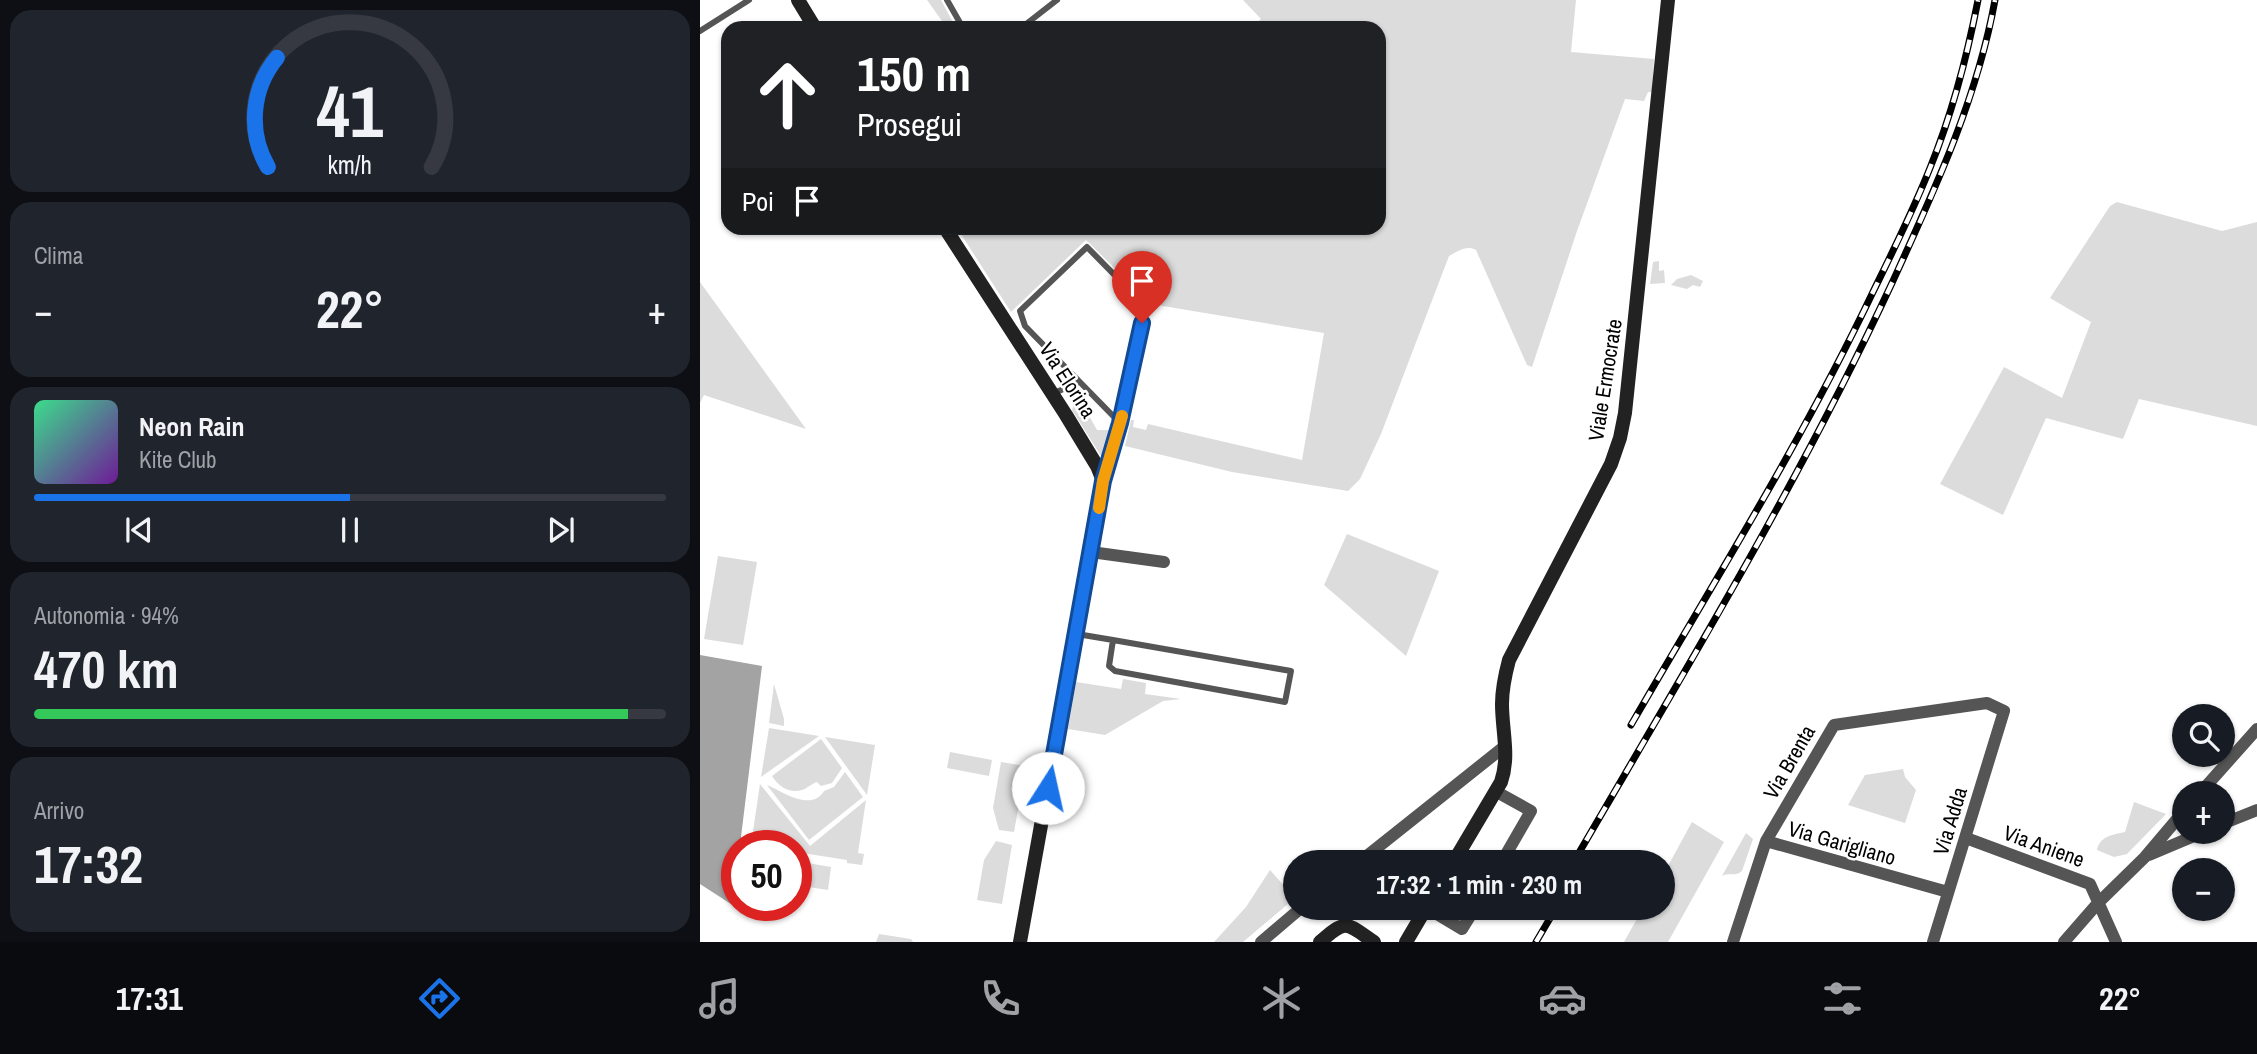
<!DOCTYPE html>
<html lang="it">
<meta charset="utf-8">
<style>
:root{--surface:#171b24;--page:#20242c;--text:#f1f3f6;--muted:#9ea1a6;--line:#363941;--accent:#1a73e8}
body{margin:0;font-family:"Archivo Narrow",sans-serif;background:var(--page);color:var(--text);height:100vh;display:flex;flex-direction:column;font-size:26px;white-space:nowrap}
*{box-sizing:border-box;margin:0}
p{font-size:23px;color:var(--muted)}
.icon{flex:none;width:38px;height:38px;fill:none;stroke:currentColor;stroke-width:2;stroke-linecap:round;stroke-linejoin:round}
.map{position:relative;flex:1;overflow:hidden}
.drawer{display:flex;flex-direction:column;gap:10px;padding:10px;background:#0d0f14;width:700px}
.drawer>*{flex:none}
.guide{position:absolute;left:21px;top:21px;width:665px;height:214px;border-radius:21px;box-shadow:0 2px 5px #0004;background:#202124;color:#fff;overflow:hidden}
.buttons{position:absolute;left:1472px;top:704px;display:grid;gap:14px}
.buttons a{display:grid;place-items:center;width:63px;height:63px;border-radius:50%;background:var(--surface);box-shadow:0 2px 5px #0004;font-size:35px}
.speed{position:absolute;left:21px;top:830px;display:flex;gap:14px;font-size:35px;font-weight:700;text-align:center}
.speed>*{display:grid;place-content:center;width:91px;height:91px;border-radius:50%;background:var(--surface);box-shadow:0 2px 5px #0004;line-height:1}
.speed .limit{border:10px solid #d22;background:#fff;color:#111}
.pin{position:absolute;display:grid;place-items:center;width:60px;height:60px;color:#fff;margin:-72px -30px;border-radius:50% 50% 50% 0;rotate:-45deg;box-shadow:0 0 7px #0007}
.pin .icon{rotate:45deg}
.me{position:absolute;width:77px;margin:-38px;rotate:10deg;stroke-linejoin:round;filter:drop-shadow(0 0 5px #0008)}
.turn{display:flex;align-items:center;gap:24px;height:147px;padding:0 21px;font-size:32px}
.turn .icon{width:91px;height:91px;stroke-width:2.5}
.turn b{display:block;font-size:49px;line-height:60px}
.then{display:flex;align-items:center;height:66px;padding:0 21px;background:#0003;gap:14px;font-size:26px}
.big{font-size:52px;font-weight:700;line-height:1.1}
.drawer .widget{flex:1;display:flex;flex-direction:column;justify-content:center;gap:10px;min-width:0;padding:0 24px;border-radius:21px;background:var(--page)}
.drawer .dial{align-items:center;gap:0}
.dial svg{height:182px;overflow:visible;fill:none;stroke:var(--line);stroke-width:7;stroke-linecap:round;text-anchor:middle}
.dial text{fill:var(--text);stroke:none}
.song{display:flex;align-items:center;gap:21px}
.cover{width:84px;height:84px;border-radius:10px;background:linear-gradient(135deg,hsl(150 70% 55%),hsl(280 70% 35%))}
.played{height:7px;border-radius:4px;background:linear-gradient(90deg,var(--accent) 50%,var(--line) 50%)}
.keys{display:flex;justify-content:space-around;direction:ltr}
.heat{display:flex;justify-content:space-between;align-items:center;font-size:38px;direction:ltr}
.charge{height:10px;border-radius:5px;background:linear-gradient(90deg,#34c759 94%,var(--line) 0)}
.trip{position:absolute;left:583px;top:850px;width:392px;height:70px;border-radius:35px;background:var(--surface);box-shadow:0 2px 5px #0004;font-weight:700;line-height:70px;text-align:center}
.dock{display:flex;height:112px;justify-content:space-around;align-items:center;background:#090b0e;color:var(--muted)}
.dock .icon{width:49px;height:49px}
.dock .selected{color:var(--accent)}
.dock b{font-size:32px;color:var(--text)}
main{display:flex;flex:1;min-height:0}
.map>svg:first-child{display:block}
</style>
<main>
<section class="drawer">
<div class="widget dial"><svg viewBox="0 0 100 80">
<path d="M14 69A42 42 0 1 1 86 69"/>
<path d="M14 69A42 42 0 0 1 18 21" stroke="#1a73e8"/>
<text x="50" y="56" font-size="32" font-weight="700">41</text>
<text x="50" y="72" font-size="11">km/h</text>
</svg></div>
<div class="widget"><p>Clima</p>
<div class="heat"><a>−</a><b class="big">22°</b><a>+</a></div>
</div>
<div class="widget">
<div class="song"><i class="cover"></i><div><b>Neon Rain</b><p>Kite Club</p></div></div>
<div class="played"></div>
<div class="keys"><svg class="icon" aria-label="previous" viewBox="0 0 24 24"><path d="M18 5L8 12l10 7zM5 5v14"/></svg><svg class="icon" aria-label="pause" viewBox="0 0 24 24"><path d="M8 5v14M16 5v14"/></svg><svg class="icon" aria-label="next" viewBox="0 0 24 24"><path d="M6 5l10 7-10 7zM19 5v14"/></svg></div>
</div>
<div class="widget"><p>Autonomia · 94%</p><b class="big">470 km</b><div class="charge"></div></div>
<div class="widget"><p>Arrivo</p><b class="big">17:32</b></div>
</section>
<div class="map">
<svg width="1557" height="942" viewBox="0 0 1557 942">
<rect width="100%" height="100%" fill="#fff"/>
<path fill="#dcdcdc" d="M 227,0 L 241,0 L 256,28 L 247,28 Z
M 543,0 L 876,0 L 871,52 L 954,59 L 952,92 L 948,92 L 944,101 L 925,99 L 877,231 L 832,367 L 827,365 L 776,250 C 766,245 759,251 749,256 L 681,434 L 660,479 L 648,491 L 532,472 L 425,446 L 431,420 L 434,420 L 433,427 L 446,430 L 448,424 L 602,460 L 624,333 L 451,304 L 386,240 L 311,312 L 257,228 L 679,228 L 679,28 L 551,28 L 561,19 Z
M 1417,202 L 1522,231 L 1557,222 L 1557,426 L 1439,399 L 1423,439 L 1346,418 L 1303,515 L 1240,484 L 1304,367 L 1362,398 L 1391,322 L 1350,298 L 1410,206 Z
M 959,261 L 959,271 L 964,270 L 965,283 L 950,284 L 953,262 Z
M 991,275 L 1003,281 L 1000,287 L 993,285 L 987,289 L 971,285 L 977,279 Z
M 0,282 L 106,429 L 4,395 L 0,403 Z
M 377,394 L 397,430 L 410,430 L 404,456 L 401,456 L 372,410 Z
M 647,534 L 739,571 L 706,656 L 624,585 Z
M 18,556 L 57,562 L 43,645 L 4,639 Z
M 423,679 L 446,683 L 445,694 L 481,699 L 463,701 L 405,735 L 368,729 L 376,682 L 421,689 Z
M 74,684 L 84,719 L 84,726 L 69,723 Z
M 69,728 L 119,736 L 61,777 Z
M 125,737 L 175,745 L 167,795 Z
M 121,739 L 142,768 L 132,783 L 121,786 L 117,782 C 111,784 108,788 102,790 C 89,794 78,786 72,776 Z
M 250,752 L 292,760 L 289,776 L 247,768 Z
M 301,762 L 326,766 L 314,832 L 299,830 L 293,808 Z
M 1203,769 L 1205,777 L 1216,790 L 1205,823 L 1148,805 L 1165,775 Z
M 145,772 L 163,797 L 109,840 L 67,785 C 80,790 111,813 124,791 L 134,787 Z
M 60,784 L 110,846 L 166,800 L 158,853 L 164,854 L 162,865 L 147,863 L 147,860 L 96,852 L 96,845 L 51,845 Z
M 1434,802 L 1466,814 L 1427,854 L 1414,857 L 1397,850 C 1400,836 1412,835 1425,832 Z
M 992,822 L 1024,842 L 968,942 L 924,942 L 943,908 L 962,908 L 963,875 Z
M 1046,833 L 1053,839 L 1042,871 C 1036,877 1029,872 1022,876 Z
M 296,841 L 312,845 L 302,904 L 277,900 L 284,860 Z
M 96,861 L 131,867 L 128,890 L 96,885 Z
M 570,870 L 595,898 L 543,942 L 514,942 L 546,907 Z
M 179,934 L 211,939 L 213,942 L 176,942 Z"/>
<path fill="#a3a3a3" d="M 0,655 L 62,666 L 40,845 L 37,845 L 37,903 L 34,906 L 0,884 Z"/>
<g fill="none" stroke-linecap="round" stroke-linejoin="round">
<path stroke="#555" stroke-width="6" d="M 247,0 L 263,28
M 116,26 L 145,24 L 147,28
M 321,28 L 357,0
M 0,31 L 49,0
M 352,394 L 379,382
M 404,479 L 420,423 L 445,306 L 387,247 L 320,311 L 325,326 L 420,423
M 377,634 L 413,640
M 413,640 L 591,671 L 585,702 L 415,671 L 409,666 Z"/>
<path stroke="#555" stroke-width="12" d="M 391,552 L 464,562
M 795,791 L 831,811 L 801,863
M 1500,793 L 1557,729
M 1522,824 L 1557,810
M 1266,838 L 1390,884 L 1416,942
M 1066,841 L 1248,892
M 1449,855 L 1506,831
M 658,863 L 805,746
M 727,908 L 762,929 L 775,908
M 561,942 L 601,908
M 1033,942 L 1066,841 L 1134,725 L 1287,703 L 1304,711 L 1233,942
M 1364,942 L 1398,903 L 1445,857 L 1484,811"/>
<path stroke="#222" stroke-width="14" d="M 98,0 L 115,28
M 245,228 L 366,415 L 397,466 L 403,481 L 320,942
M 753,863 L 801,782 C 810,756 802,731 802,704 C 802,688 805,675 809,660 L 911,464 L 920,438 L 925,413 L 968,0
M 620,942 C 647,918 646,923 674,942
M 706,942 L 726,908"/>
<defs>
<path id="rail" d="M 931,725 C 1013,583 1101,443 1172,294 C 1192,253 1213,211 1230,168 C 1252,114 1267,57 1278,0
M 873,863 C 984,672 1099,483 1192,283 C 1234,191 1277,100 1295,0
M 836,942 L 856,908"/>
</defs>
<use href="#rail" stroke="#000" stroke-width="7"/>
<use href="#rail" stroke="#fff" stroke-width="4.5" stroke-dasharray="13" stroke-linecap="butt"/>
</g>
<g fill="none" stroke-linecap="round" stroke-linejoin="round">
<defs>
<path id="route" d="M 348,788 L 403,481 L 420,423 L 442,323"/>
</defs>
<use href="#route" stroke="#114b97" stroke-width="18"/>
<use href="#route" stroke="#1a73e8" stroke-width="12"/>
<path stroke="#f59e0b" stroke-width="12" d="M 399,508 L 403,481 L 422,416"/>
</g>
<g text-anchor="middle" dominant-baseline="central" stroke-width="5" stroke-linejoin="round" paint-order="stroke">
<g font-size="21" fill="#000" stroke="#fff">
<text transform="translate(368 380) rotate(57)">Via Elorina</text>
<text transform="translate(905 380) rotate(-81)">Viale Ermocrate</text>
<text transform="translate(1089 762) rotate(-60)">Via Brenta</text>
<text transform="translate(1250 821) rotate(-73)">Via Adda</text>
<text transform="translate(1142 843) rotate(16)">Via Garigliano</text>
<text transform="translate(1344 846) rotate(20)">Via Aniene</text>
</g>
</g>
</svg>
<div class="buttons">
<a><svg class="icon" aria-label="search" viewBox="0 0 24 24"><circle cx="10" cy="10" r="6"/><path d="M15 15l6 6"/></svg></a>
<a>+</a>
<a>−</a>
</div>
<div class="speed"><div class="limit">50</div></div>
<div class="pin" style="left:442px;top:323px;background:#d93025"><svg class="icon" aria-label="arrive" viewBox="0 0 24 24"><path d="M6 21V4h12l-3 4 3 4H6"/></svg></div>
<svg class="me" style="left:348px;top:788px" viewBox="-20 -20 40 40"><circle r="19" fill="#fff"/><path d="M0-13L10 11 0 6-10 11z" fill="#1a73e8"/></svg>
<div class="trip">17:32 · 1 min · 230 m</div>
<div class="guide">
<div class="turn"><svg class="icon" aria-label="ahead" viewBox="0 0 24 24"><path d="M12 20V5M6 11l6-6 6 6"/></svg><div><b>150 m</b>Prosegui</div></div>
<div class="then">Poi<svg class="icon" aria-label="arrive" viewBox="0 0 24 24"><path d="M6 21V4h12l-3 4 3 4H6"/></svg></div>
</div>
</div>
</main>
<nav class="dock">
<b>17:31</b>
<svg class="icon selected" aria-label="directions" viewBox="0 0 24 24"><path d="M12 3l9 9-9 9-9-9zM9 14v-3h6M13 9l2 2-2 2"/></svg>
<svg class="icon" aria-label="music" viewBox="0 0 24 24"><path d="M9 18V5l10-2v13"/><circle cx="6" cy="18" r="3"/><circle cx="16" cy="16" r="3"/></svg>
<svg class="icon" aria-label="phone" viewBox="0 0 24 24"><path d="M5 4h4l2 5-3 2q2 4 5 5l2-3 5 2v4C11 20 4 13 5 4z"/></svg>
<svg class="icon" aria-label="climate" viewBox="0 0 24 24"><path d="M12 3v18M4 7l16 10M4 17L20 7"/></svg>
<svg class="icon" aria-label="car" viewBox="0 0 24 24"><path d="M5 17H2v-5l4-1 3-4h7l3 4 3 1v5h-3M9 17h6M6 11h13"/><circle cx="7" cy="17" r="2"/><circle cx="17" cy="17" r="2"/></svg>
<svg class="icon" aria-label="filters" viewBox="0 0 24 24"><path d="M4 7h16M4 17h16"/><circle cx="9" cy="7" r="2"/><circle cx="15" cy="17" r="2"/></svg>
<b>22°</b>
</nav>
